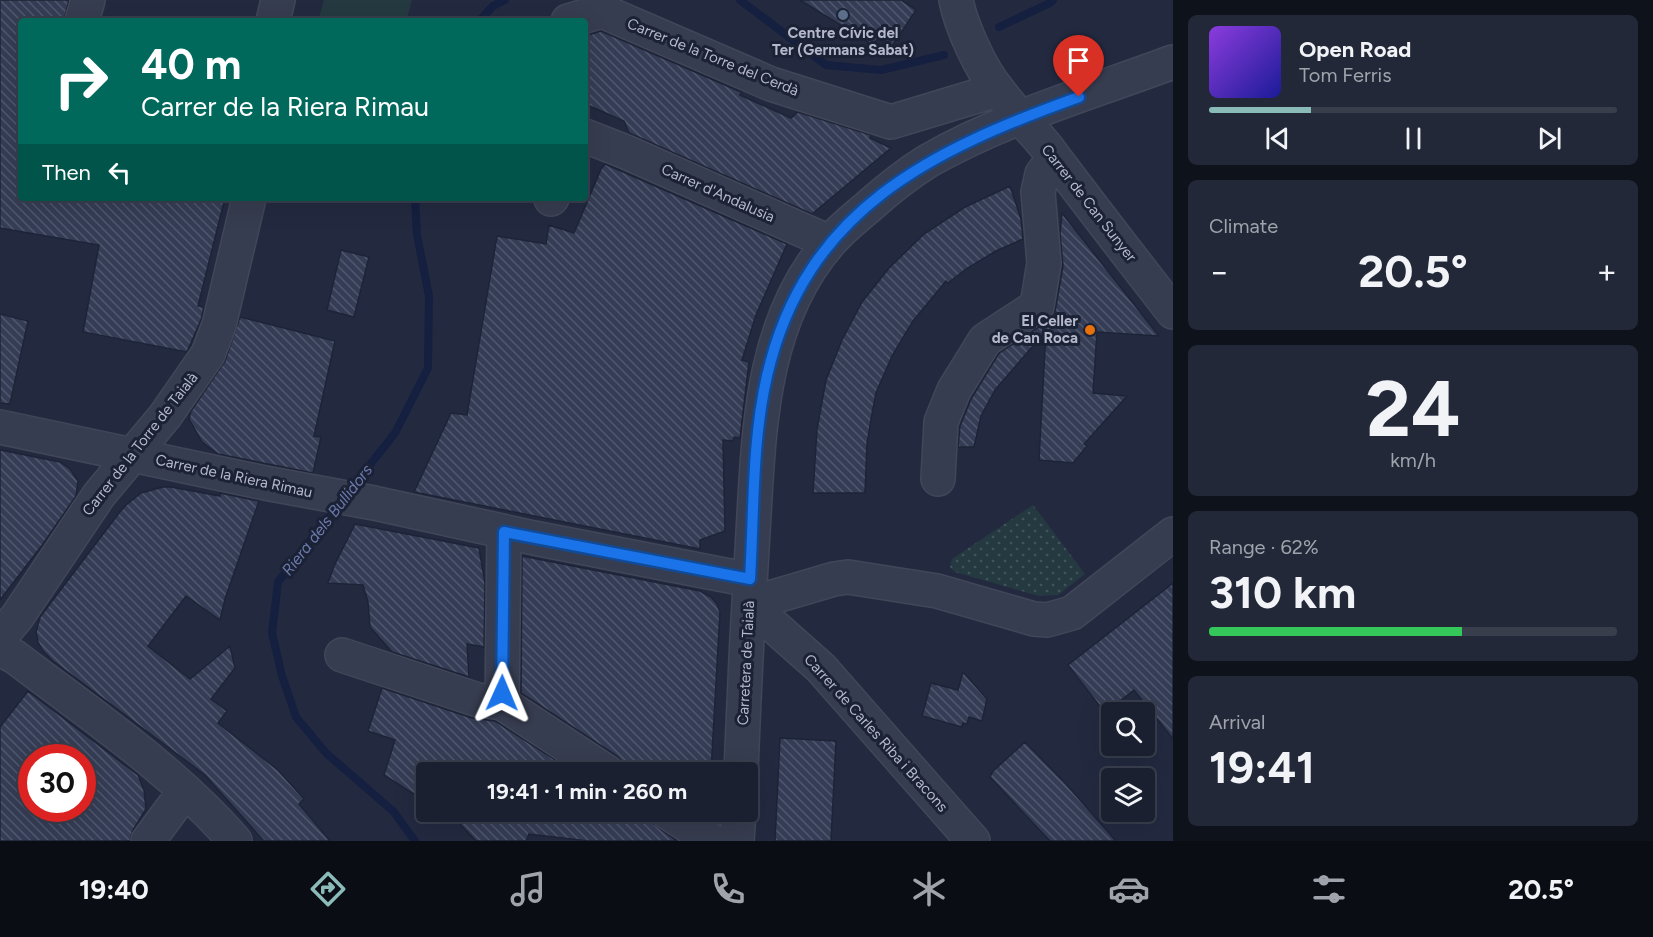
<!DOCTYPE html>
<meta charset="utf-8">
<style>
:root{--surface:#1a2030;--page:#232838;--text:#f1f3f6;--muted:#9fa3ab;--line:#383e4c;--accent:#8bbbb9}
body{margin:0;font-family:Figtree,sans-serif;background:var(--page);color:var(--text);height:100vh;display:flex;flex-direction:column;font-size:22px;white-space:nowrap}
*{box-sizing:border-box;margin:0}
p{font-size:20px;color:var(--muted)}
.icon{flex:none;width:33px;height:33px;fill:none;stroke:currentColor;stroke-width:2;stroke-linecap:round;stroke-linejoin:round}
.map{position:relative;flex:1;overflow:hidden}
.panel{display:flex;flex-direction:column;gap:15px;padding:15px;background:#0e121a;width:480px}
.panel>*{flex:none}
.banner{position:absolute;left:18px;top:18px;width:570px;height:183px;border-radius:6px;box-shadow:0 6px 24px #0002,0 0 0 2px var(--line);background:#00695c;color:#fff;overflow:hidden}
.buttons{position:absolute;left:1101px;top:702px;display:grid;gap:12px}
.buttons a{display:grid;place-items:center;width:54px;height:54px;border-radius:6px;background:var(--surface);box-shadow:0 6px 24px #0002,0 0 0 2px var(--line);font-size:30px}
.speed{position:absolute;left:18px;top:744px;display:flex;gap:12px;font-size:30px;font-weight:700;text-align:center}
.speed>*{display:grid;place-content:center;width:78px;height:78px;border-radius:50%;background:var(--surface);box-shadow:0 6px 24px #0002,0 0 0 2px var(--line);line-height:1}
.speed .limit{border:9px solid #d22;background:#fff;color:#111}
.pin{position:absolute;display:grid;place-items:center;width:51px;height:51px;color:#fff;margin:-62px -26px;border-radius:50% 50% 50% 0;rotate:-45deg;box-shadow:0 0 6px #0007}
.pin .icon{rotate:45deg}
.me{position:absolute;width:66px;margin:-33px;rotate:1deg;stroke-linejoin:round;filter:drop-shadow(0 0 4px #0008)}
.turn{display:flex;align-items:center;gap:21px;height:126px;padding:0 24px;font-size:27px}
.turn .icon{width:78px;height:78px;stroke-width:2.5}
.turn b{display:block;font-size:42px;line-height:51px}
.then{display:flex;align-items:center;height:57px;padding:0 24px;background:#0003;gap:12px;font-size:22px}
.big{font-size:45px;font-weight:700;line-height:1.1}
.panel .tile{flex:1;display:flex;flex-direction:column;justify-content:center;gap:9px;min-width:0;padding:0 21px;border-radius:9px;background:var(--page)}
.panel .dial{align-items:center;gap:0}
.dial b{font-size:78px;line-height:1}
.song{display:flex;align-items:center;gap:18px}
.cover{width:72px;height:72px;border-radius:9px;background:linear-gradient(135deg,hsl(270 70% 55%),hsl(240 70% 35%))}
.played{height:6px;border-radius:3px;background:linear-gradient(90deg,var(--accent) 25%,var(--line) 25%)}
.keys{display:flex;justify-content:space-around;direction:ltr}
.heat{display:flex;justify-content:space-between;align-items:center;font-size:33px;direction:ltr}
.charge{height:9px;border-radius:4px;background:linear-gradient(90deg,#34c759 62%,var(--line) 0)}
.trip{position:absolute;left:416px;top:762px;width:342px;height:60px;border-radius:6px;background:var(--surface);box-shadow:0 6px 24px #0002,0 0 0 2px var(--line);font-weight:700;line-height:60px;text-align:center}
.tab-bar{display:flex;height:96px;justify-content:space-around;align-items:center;background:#0a0d13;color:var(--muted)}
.tab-bar .icon{width:42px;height:42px}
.tab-bar .selected{color:var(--accent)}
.tab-bar b{font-size:27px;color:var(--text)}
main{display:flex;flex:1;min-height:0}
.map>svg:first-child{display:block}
</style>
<main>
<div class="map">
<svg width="1173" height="841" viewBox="0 0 1173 841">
<defs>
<pattern id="park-dots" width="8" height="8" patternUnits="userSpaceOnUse" patternTransform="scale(1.5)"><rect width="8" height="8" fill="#253941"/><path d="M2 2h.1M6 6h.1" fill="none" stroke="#42545b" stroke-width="1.8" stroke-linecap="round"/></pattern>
<pattern id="building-back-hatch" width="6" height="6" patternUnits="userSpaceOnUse" patternTransform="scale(1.5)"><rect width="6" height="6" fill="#353d56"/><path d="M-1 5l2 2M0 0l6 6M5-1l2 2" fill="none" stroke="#50576d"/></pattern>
</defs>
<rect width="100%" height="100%" fill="#232a40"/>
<path fill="url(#park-dots)" d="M 1033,505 L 1085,574 L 1058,595 L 1039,596 L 955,572 L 950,567 L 952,559 Z"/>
<path fill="#253941" d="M 324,0 L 412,0 L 406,21 L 318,21 Z"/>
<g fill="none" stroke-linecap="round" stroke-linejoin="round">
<path stroke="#151f3f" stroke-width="8" d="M 740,0 L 826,65 L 881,70 L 944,55
M 479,21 L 493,6 L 505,0
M 999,27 L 1050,3 L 1053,0
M 350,490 L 395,433 L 428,368 L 429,296 L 417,235 L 415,198
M 339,504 L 278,582 L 272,633 L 282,676 L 296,717 L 326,753 L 393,811 L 415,841"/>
</g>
<path fill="url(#building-back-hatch)" stroke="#1e2437" stroke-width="1.5" fill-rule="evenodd" d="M 0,0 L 69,0 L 64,21 L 21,21 L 21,198 L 225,198 L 198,306 L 204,307 L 201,320 L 187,352 L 83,332 L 99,245 L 0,228 Z
M 800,0 L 901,0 L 916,10 L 891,48 L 878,38 L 873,45 Z
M 601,31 L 741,92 L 740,95 L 791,118 L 798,112 L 871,135 L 870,138 L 891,148 L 812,214 L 629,133 L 624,121 L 585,104 L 585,36 Z
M 605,164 L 787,244 L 756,315 L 742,360 L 749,362 L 740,438 L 734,437 L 733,441 L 723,440 L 725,531 L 700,540 L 700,549 L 414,492 L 451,413 L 467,415 L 497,236 L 546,244 L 549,225 L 574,233 L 601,169 Z
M 1010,186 L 1021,219 L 1023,239 L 996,251 L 966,269 L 948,283 L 946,281 L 913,321 L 892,356 L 876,393 L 872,414 L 867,444 L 865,493 L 813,493 L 817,429 L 826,380 L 842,340 L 862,302 L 889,268 L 924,234 L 965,207 Z
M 1062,213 L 1159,336 L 1097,332 L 1093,393 L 1127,396 L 1084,444 L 1087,446 L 1073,463 L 1039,460 L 1046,331 L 995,390 L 981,416 L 974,447 L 958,447 L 960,426 L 971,399 L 999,353 L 1047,322 L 1055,312 L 1063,266 L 1060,234 Z
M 341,250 L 369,257 L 354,317 L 327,310 Z
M 0,314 L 28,321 L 10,404 L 0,403 Z
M 240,317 L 335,341 L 314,436 L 321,437 L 313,473 L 218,454 L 202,442 L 189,419 L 191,411 L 225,361 Z
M 0,450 L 60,462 L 70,469 L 78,481 L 76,496 L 43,544 L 0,600 Z
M 163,487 L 171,487 L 220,496 L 220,493 L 259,501 L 225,599 L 220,620 L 186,596 L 148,646 L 190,679 L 230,646 L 235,668 L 211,699 L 227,711 L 218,723 L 278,770 L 304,799 L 299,804 L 330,841 L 264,841 L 205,775 L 53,661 L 43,651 L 38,642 L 36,632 L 40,617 L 119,513 L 126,505 L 141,493 Z
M 355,524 L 479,548 L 485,583 L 484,647 L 467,644 L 469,677 L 392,652 L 370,627 L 368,602 L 363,585 L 328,583 L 334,566 Z
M 522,556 L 700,591 L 711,597 L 717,604 L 720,612 L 711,772 L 626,772 L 623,763 L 617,756 L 521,693 Z
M 1173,583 L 1173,739 L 1134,690 L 1105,713 L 1068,665 Z
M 963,672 L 987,699 L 982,721 L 969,717 L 967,724 L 963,723 L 962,727 L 922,716 L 931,683 L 958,690 Z
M 382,688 L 472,718 L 495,721 L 574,772 L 426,772 L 426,802 L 384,775 L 395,740 L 368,731 Z
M 28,691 L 138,775 L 144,790 L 146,809 L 133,830 L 130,841 L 0,841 L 0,727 ZM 32,758 L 82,758 L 82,808 L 32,808 Z
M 780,738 L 836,741 L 831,841 L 775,841 Z
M 1025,742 L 1066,784 L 1116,841 L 1050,841 L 990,777 L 993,771 Z
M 465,812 L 637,812 L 677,841 L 588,841 L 529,834 L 526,841 L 476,841 L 460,824 Z"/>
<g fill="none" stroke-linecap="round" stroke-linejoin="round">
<defs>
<path id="minor" d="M 956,0 C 961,26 981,70 998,90 C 1013,111 1032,129 1048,149 C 1089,204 1131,258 1173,312
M 82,21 L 88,0
M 273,21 L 278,0
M 568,21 L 602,11 L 771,84 L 891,122 L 997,90
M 585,136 L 626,152 L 829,242
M 551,199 L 552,198
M 0,427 L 265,483 L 374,503 L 534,538 L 750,580
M 938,479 L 941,422 L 954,390 L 985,340 L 1037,306 L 1044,263 L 1038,192 L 1042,174 L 1054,158
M 749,604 L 834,579 L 848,577 L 937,591 L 1034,619 L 1047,620 L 1072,613 L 1173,534
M 749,604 L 821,668 L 973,841
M 0,637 L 17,617 L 99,495 L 165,416 L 208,354 L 219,325 L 249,198
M 0,649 L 15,657 C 91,715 172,769 235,841
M 342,655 L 478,700 L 502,703 L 607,772
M 502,703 L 504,532
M 741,772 C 744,692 748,612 753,532 C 759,432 760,322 830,242 C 842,228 855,218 868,207 C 887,190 907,174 928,161 C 1003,118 1092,92 1173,62
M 667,812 L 712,841
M 148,841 L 185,791
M 737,841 L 739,812"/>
</defs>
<use href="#minor" stroke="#414659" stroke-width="36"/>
<use href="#minor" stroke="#373d50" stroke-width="33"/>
</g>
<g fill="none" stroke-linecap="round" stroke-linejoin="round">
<defs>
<path id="route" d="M 502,693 L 504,532 L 750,579 C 754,513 752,440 767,376 C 805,209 932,150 1079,97"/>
</defs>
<use href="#route" stroke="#114b97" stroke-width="15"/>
<use href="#route" stroke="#1a73e8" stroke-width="10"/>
</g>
<circle fill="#5c6f8a" stroke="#1c2235" stroke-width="2" cx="843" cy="15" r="6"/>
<circle fill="#e8710a" stroke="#1c2235" stroke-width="2" cx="1090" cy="330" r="6"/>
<g text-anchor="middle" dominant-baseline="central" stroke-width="6" stroke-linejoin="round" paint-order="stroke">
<g font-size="15" font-weight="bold" fill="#b4b8ca" stroke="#1c2235">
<text x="843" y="33">Centre Cívic del<tspan x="843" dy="17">Ter (Germans Sabat)</tspan></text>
<text x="1078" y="321" text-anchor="end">El Celler<tspan x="1078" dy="17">de Can Roca</tspan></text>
</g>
<g font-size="15" fill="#b4b8ca" stroke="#1c2235">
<text transform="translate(713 57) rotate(22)">Carrer de la Torre del Cerdà</text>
<text transform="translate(718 193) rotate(24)">Carrer d'Andalusia</text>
<text transform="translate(1089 203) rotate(52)">Carrer de Can Sunyer</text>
<text transform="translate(140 444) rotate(-52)">Carrer de la Torre de Taialà</text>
<text transform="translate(234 476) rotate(12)">Carrer de la Riera Rimau</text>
<text transform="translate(746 663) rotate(-87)">Carretera de Taialà</text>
<text transform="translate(876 733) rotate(48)">Carrer de Carles Riba i Bracons</text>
</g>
<g font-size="16" font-style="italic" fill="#6b7aab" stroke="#1c2235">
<text transform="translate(327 520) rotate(-52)">Riera dels Bullidors</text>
</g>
</g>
</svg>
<div class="buttons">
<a><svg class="icon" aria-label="search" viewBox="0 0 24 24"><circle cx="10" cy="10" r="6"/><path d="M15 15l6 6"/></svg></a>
<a><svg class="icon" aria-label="layers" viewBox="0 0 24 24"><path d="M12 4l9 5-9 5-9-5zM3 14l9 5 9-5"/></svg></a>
</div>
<div class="speed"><div class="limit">30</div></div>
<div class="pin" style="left:1079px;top:97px;background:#d93025"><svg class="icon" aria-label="arrive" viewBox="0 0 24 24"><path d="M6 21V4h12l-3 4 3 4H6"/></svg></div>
<svg class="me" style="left:502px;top:693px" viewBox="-20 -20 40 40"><path d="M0-17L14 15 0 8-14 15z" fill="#1a73e8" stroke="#fff" stroke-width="4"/></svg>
<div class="trip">19:41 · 1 min · 260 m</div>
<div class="banner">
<div class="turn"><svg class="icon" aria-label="right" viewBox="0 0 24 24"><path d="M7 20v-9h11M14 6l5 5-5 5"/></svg><div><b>40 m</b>Carrer de la Riera Rimau</div></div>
<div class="then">Then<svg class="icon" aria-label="left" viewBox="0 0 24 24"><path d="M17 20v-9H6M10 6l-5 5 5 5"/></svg></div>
</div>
</div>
<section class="panel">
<div class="tile">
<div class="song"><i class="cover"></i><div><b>Open Road</b><p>Tom Ferris</p></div></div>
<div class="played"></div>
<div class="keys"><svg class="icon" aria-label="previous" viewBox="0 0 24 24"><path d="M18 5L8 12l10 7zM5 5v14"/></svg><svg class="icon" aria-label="pause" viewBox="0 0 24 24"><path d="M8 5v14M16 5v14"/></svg><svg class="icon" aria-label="next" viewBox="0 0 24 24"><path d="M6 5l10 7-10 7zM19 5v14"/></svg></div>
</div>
<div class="tile"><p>Climate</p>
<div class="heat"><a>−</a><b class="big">20.5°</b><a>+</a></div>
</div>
<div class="tile dial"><b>24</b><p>km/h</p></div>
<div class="tile"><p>Range · 62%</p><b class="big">310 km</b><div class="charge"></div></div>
<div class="tile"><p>Arrival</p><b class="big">19:41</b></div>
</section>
</main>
<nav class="tab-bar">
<b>19:40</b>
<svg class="icon selected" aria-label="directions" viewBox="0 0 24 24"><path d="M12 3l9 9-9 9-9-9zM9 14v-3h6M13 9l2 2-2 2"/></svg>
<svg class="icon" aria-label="music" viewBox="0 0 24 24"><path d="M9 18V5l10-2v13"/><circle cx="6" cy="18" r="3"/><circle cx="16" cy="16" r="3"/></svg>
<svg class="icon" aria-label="phone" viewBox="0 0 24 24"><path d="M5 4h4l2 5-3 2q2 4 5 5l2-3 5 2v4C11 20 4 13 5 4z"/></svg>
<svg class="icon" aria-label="climate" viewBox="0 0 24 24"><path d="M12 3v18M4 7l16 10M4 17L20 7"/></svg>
<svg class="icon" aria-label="car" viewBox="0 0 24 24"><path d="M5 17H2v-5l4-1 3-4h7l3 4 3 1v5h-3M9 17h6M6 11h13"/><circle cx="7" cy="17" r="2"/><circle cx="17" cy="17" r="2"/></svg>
<svg class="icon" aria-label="filters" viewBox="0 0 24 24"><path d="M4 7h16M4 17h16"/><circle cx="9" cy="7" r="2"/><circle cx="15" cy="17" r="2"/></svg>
<b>20.5°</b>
</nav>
